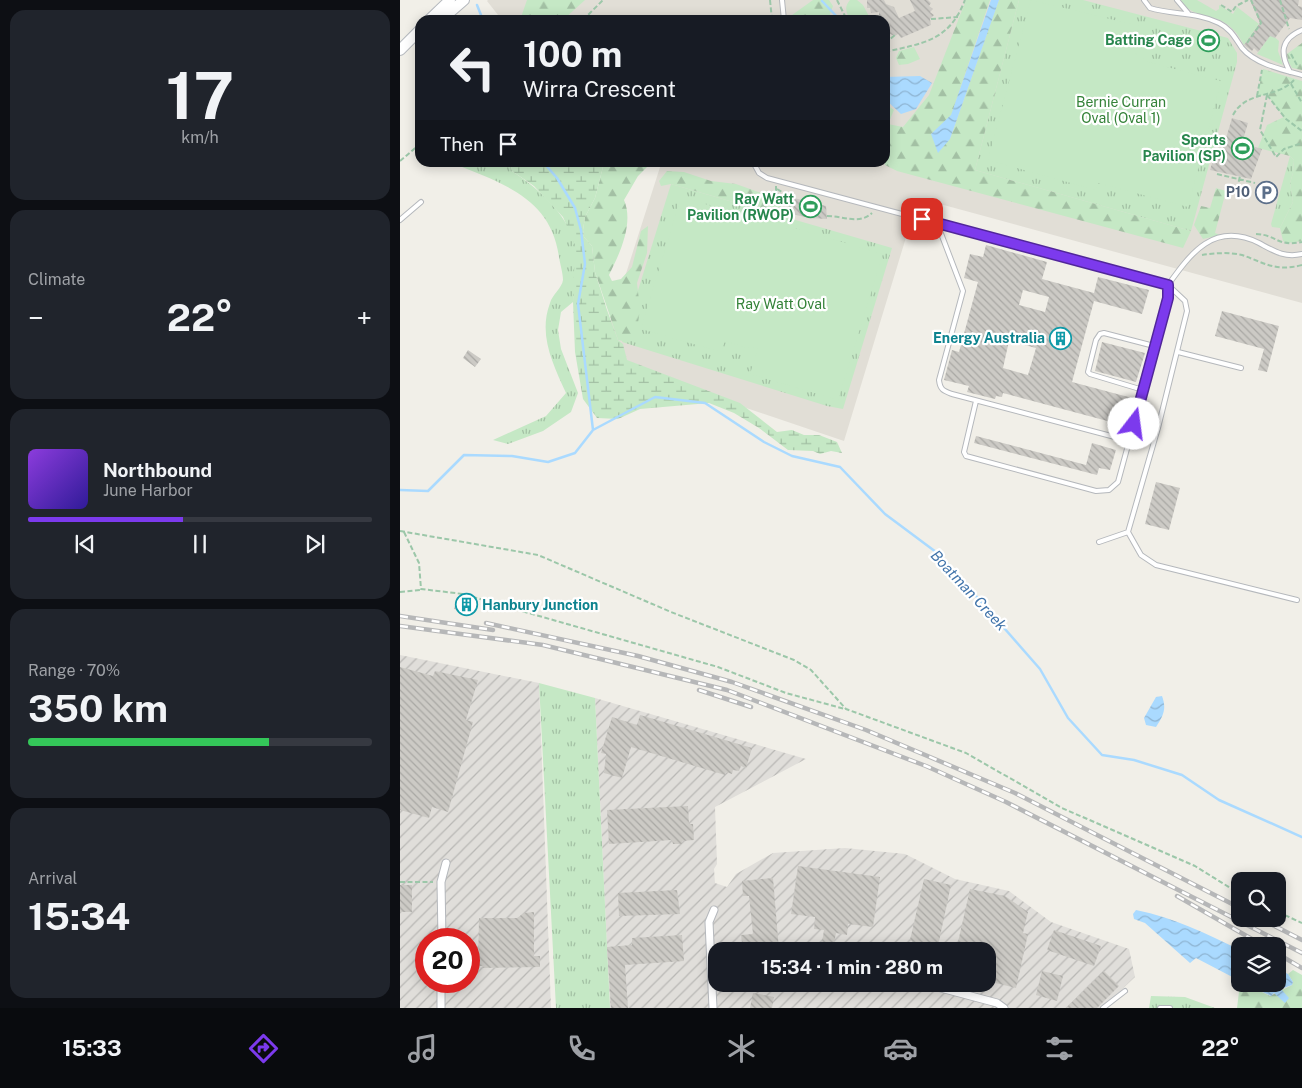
<!DOCTYPE html>
<meta charset="utf-8">
<style>
:root{--surface:#171b24;--page:#20242c;--text:#f1f3f6;--muted:#9ea1a6;--line:#363941;--accent:#7c3aed}
body{margin:0;font-family:"Public Sans",sans-serif;background:var(--page);color:var(--text);height:100vh;display:flex;flex-direction:column;font-size:19px;white-space:nowrap}
*{box-sizing:border-box;margin:0}
p{font-size:16px;color:var(--muted)}
.icon{flex:none;width:28px;height:28px;fill:none;stroke:currentColor;stroke-width:2;stroke-linecap:round;stroke-linejoin:round}
.map{position:relative;flex:1;overflow:hidden}
.sheet{display:flex;flex-direction:column;gap:10px;padding:10px;background:#0d0f14;width:400px}
.sheet>*{flex:none}
.banner{position:absolute;left:15px;top:15px;width:475px;height:152px;border-radius:15px;box-shadow:0 2px 12px #0003;background:#171b24;color:var(--text);overflow:hidden}
.controls{position:absolute;left:831px;top:872px;display:grid;gap:10px}
.controls a{display:grid;place-items:center;width:55px;height:55px;border-radius:10px;background:var(--surface);box-shadow:0 2px 12px #0003;font-size:25px}
.speed{position:absolute;left:15px;top:928px;display:flex;gap:10px;font-size:25px;font-weight:700;text-align:center}
.speed>*{display:grid;place-content:center;width:65px;height:65px;border-radius:50%;background:var(--surface);box-shadow:0 2px 12px #0003;line-height:1}
.speed .limit{border:8px solid #d22;background:#fff;color:#111}
.pin{position:absolute;display:grid;place-items:center;width:42px;height:42px;color:#fff;margin:-21px;border-radius:10px;box-shadow:0 2px 8px #0006}
.me{position:absolute;width:55px;margin:-28px;rotate:15deg;stroke-linejoin:round;filter:drop-shadow(0 0 4px #0008)}
.turn{display:flex;align-items:center;gap:18px;height:105px;padding:0 25px;font-size:22px}
.turn .icon{width:65px;height:65px;stroke-width:2.5}
.turn b{display:block;font-size:35px;line-height:42px}
.then{display:flex;align-items:center;height:48px;padding:0 25px;background:#0003;gap:10px;font-size:19px}
.big{font-size:38px;font-weight:700;line-height:1.1}
.sheet .tile{flex:1;display:flex;flex-direction:column;justify-content:center;gap:8px;min-width:0;padding:0 18px;border-radius:15px;background:var(--page)}
.sheet .dial{align-items:center;gap:0}
.dial b{font-size:65px;line-height:1}
.song{display:flex;align-items:center;gap:15px}
.cover{width:60px;height:60px;border-radius:8px;background:linear-gradient(135deg,hsl(270 70% 55%),hsl(250 70% 35%))}
.played{height:5px;border-radius:2px;background:linear-gradient(90deg,var(--accent) 45%,var(--line) 45%)}
.keys{display:flex;justify-content:space-around;direction:ltr}
.heat{display:flex;justify-content:space-between;align-items:center;font-size:28px;direction:ltr}
.charge{height:8px;border-radius:4px;background:linear-gradient(90deg,#34c759 70%,var(--line) 0)}
.trip{position:absolute;left:308px;top:942px;width:288px;height:50px;border-radius:15px;background:var(--surface);box-shadow:0 2px 12px #0003;font-weight:700;line-height:50px;text-align:center}
.tabs{display:flex;height:80px;justify-content:space-around;align-items:center;background:#090b0e;color:var(--muted)}
.tabs .icon{width:35px;height:35px}
.tabs .active{color:var(--accent)}
.tabs b{font-size:22px;color:var(--text)}
main{display:flex;flex:1;min-height:0}
.map>svg:first-child{display:block}
</style>
<main>
<section class="sheet">
<div class="tile dial"><b>17</b><p>km/h</p></div>
<div class="tile"><p>Climate</p>
<div class="heat"><a>−</a><b class="big">22°</b><a>+</a></div>
</div>
<div class="tile">
<div class="song"><i class="cover"></i><div><b>Northbound</b><p>June Harbor</p></div></div>
<div class="played"></div>
<div class="keys"><svg class="icon" aria-label="previous" viewBox="0 0 24 24"><path d="M18 5L8 12l10 7zM5 5v14"/></svg><svg class="icon" aria-label="pause" viewBox="0 0 24 24"><path d="M8 5v14M16 5v14"/></svg><svg class="icon" aria-label="next" viewBox="0 0 24 24"><path d="M6 5l10 7-10 7zM19 5v14"/></svg></div>
</div>
<div class="tile"><p>Range · 70%</p><b class="big">350 km</b><div class="charge"></div></div>
<div class="tile"><p>Arrival</p><b class="big">15:34</b></div>
</section>
<div class="map">
<svg width="902" height="1008" viewBox="0 0 902 1008">
<defs>
<pattern id="industrial-furrows" width="10" height="10" patternUnits="userSpaceOnUse" patternTransform="scale(1.25)"><rect width="10" height="10" fill="#e0deda"/><path d="M-1 1l2-2M0 10L10 0M9 11l2-2" fill="none" stroke="#b9b8b5"/></pattern>
<pattern id="grass-tufts" width="24" height="20" patternUnits="userSpaceOnUse" patternTransform="scale(1.25)"><rect width="24" height="20" fill="#c5e8c5"/><path d="M3 7l-1-3M5 7V3M7 7l1-3M15 17l-1-3M17 17v-4M19 17l1-3" fill="none" stroke="#a3c0a4"/></pattern>
<pattern id="forest-firs" width="22" height="20" patternUnits="userSpaceOnUse" patternTransform="scale(1.25)"><rect width="22" height="20" fill="#c5e8c5"/><path d="M5 1l3.5 6h-7zM16 11l3.5 6h-7z" fill="#a3c0a4"/></pattern>
<pattern id="wetland-marsh" width="20" height="14" patternUnits="userSpaceOnUse" patternTransform="scale(1.25)"><rect width="20" height="14" fill="#c5e8c5"/><path d="M1 5h8M5 5V1M11 12h8M15 12V8" fill="none" stroke="#a3c0a4"/></pattern>
<pattern id="water-waves" width="16" height="10" patternUnits="userSpaceOnUse" patternTransform="scale(1.25)"><rect width="16" height="10" fill="#aadaff"/><path d="M0 5q4-4 8 0t8 0" fill="none" stroke="#8eb4d2"/></pattern>
<pattern id="building-back-hatch" width="6" height="6" patternUnits="userSpaceOnUse" patternTransform="scale(1.25)"><rect width="6" height="6" fill="#cccac5"/><path d="M-1 5l2 2M0 0l6 6M5-1l2 2" fill="none" stroke="#a9a8a4"/></pattern>
</defs>
<rect width="100%" height="100%" fill="#f1efe8"/>
<path fill="url(#industrial-furrows)" fill-rule="evenodd" d="M 0,655 L 139,683 L 151,1008 L 0,1008 ZM 26,939 L 69,939 L 69,981 L 26,981 Z
M 195,698 L 406,759 L 315,807 L 317,864 L 314,869 L 315,883 L 327,887 L 336,874 L 373,853 L 445,848 L 505,854 L 555,879 L 609,891 L 651,922 L 729,949 L 735,977 L 702,1008 L 210,1008 ZM 316,951 L 586,951 L 586,984 L 316,984 Z"/>
<path fill="#e1ded6" d="M 88,0 L 902,0 L 902,303 L 518,198 L 444,441 L 199,358 L 261,164 L 256,163 L 485,162 L 485,20 L 102,20 L 87,1 Z"/>
<path fill="url(#grass-tufts)" d="M 619,0 L 683,0 L 828,38 L 837,53 L 837,62 L 791,231 L 575,170 Z
M 890,156 L 894,160 L 893,173 L 890,183 L 893,202 L 880,228 L 872,227 L 871,224 Z
M 52,163 L 110,163 L 112,171 C 139,189 165,212 175,243 C 180,260 175,284 173,302 L 161,312 L 158,330 L 161,349 L 178,393 L 171,412 L 143,431 L 108,444 L 93,440 L 146,416 L 166,393 C 153,364 138,335 150,303 C 152,295 162,288 163,280 C 163,273 160,264 159,257 C 151,197 101,183 52,163 Z
M 271,184 L 492,248 L 443,409 L 427,406 L 222,342 Z
M 139,683 L 195,698 L 210,1008 L 156,1008 Z
M 751,996 L 785,997 L 815,1008 L 749,1008 Z"/>
<path fill="url(#forest-firs)" d="M 127,0 L 185,0 L 163,20 L 120,20 Z
M 413,0 L 429,0 L 433,6 L 428,20 L 391,20 L 392,15 Z
M 566,0 L 590,0 L 551,116 L 531,134 L 550,139 L 596,8 L 599,0 L 619,0 L 575,170 L 791,231 L 783,248 L 497,171 L 485,165 L 485,108 L 487,105 L 494,110 L 488,124 L 503,127 L 529,95 Z
M 902,43 L 902,70 L 892,68 L 888,61 L 887,54 Z
M 514,47 L 520,59 L 508,64 L 499,65 L 496,58 L 499,51 Z
M 863,69 L 902,81 L 902,241 L 888,243 L 883,241 L 880,228 L 893,202 L 890,183 L 893,173 L 894,160 L 890,156 L 858,148 L 867,125 L 884,117 L 867,95 L 857,96 Z
M 204,163 L 251,163 L 238,176 L 224,200 C 234,223 220,253 209,275 L 212,281 L 221,279 L 232,267 L 241,231 L 248,226 L 247,253 L 237,283 L 240,309 L 236,337 L 228,342 L 218,340 L 195,272 L 192,246 L 184,237 L 183,230 L 185,217 L 195,198 Z
M 267,171 L 284,172 L 311,181 L 336,184 L 364,194 L 375,193 L 382,204 L 381,207 L 370,211 L 354,208 L 271,184 L 261,186 L 259,181 Z
M 816,188 L 826,191 L 815,233 L 820,235 L 803,239 L 794,225 L 801,206 L 810,208 Z
M 893,970 L 902,975 L 902,1008 L 837,1008 L 840,984 L 846,984 L 870,996 L 892,985 L 893,982 L 888,974 Z"/>
<path fill="url(#wetland-marsh)" d="M 110,163 L 204,163 L 195,198 L 185,217 L 183,230 L 184,237 L 192,246 L 195,272 L 207,310 L 218,340 L 223,344 L 227,360 L 340,403 L 377,432 L 392,430 L 404,435 L 419,435 L 437,442 L 442,453 L 431,451 L 420,454 L 413,451 L 388,450 L 359,428 L 334,413 L 309,403 L 240,409 L 218,419 L 197,418 L 183,399 L 175,352 L 173,302 L 175,245 L 163,217 L 134,186 L 112,171 Z"/>
<path fill="#c5e8c5" d="M 450,0 L 457,0 L 463,5 L 471,20 L 450,20 C 446,12 444,7 450,0 Z
M 631,0 L 739,26 L 732,51 L 748,62 L 821,81 L 788,207 L 698,183 L 696,190 L 588,160 Z
M 781,0 L 797,0 L 816,11 L 819,9 L 819,5 L 833,14 L 837,7 L 859,24 L 844,45 C 824,5 795,25 781,0 Z
M 796,31 L 822,38 L 819,49 L 793,41 Z
M 871,34 L 879,41 L 878,51 L 883,65 L 857,54 Z
M 281,197 L 350,217 L 377,221 L 394,230 L 394,228 L 483,254 L 438,400 L 350,374 L 358,348 L 344,347 L 325,341 L 321,352 L 241,329 Z"/>
<path fill="url(#water-waves)" d="M 591,0 L 599,0 L 550,139 L 538,153 L 531,134 L 551,115 Z
M 520,76 L 532,83 L 516,109 L 501,114 L 485,99 L 485,77 Z
M 762,696 C 767,709 763,716 756,727 L 746,725 L 744,718 L 756,697 Z
M 736,910 C 775,918 805,933 840,950 L 840,981 L 796,958 L 790,963 L 745,923 L 734,919 L 733,914 Z
M 878,969 L 888,974 L 893,982 L 892,985 L 881,989 L 889,998 L 885,1003 L 874,993 L 871,996 L 846,984 L 878,984 Z"/>
<g fill="none" stroke-linecap="round" stroke-linejoin="round">
<path stroke="#aadaff" stroke-width="2.5" d="M 422,1 L 440,20
M 77,5 L 83,20
M 143,162 L 157,178 L 175,208 L 181,230 L 185,264 L 178,304 L 193,430
M 0,490 L 28,491 L 64,455 L 112,456 L 148,462 L 175,453 L 193,430 L 255,397 L 305,403 L 364,442 L 392,456 L 440,467 L 485,514 L 540,555 L 640,669 L 668,718 L 702,755 L 734,760 L 782,775 L 819,800 L 902,837"/>
</g>
<path fill="url(#building-back-hatch)" fill-rule="evenodd" d="M 467,0 L 484,0 L 486,4 L 494,7 L 499,18 L 515,11 L 510,0 L 528,0 L 531,3 L 529,6 L 533,9 L 530,12 L 534,15 L 530,19 L 531,25 L 501,38 L 498,34 L 495,36 L 490,34 L 489,30 L 486,30 L 485,20 L 479,20 L 479,12 L 471,13 L 470,8 L 467,8 Z
M 850,0 L 899,0 L 898,6 L 902,7 L 902,20 L 890,18 L 875,38 L 870,36 L 858,52 L 854,48 L 852,51 L 844,45 L 860,23 Z
M 832,118 L 848,123 L 842,143 L 862,149 L 851,179 L 810,170 L 814,157 L 818,158 L 819,155 L 821,155 Z
M 394,198 L 426,206 L 427,219 L 410,218 L 396,215 L 393,212 Z
M 586,245 L 647,262 L 642,279 L 694,293 L 698,277 L 749,290 L 742,314 L 694,301 L 672,382 L 732,398 L 726,426 L 603,393 L 602,397 L 596,396 L 595,399 L 567,392 L 569,386 L 544,380 L 552,350 L 559,352 L 578,282 L 564,278 L 570,254 L 583,257 ZM 623,290 L 649,297 L 645,312 L 619,305 ZM 609,341 L 636,348 L 628,375 L 603,368 Z
M 822,311 L 879,326 L 867,372 L 858,370 L 864,349 L 815,336 Z
M 702,342 L 745,353 L 736,382 L 695,371 Z
M 68,350 L 81,359 L 75,367 L 63,358 Z
M 576,436 L 686,465 L 692,443 L 716,450 L 710,470 L 699,468 L 697,475 L 574,443 Z
M 756,482 L 780,488 L 769,530 L 745,524 Z
M 57,597 L 78,601 L 75,613 L 54,609 Z
M 0,667 L 33,676 L 35,671 L 78,680 L 66,720 L 73,722 L 48,812 L 32,807 L 29,818 L 0,810 Z
M 240,715 L 352,748 L 346,768 L 341,766 L 339,771 L 333,770 L 332,774 L 326,772 L 325,775 L 231,747 L 222,778 L 204,773 L 206,754 L 201,753 L 212,717 L 237,725 Z
M 288,806 L 289,824 L 293,824 L 294,840 L 282,841 L 282,844 L 273,844 L 272,840 L 209,844 L 207,810 Z
M 398,866 L 480,877 L 473,927 L 448,924 L 447,935 L 436,933 L 434,943 L 422,942 L 424,930 L 414,929 L 415,917 L 391,914 Z
M 373,878 L 379,950 L 343,951 L 341,935 L 353,934 L 349,896 L 343,896 L 342,881 Z
M 524,879 L 551,885 L 538,946 L 535,945 L 534,951 L 510,951 L 512,941 L 510,940 Z
M 0,885 L 12,885 L 12,912 L 0,912 Z
M 570,889 L 605,896 L 628,912 L 623,933 L 628,934 L 616,988 L 587,981 L 590,969 L 586,969 L 586,951 L 556,951 Z
M 277,890 L 280,914 L 219,916 L 218,893 Z
M 134,912 L 134,956 L 140,956 L 140,967 L 83,968 L 83,966 L 78,966 L 79,918 L 117,918 L 124,913 Z
M 654,930 L 701,946 L 694,966 L 647,950 Z
M 282,935 L 284,961 L 225,965 L 228,1008 L 211,1008 L 207,947 L 232,945 L 232,938 Z
M 642,971 L 663,976 L 657,1001 L 636,995 Z
M 704,971 L 719,986 L 697,1008 L 666,1008 Z
M 353,993 L 374,997 L 372,1008 L 350,1008 Z"/>
<g fill="none" stroke-linecap="round" stroke-linejoin="round">
<defs>
<path id="service" d="M 382,0 L 384,20
M 744,0 L 750,8 C 773,15 797,12 819,23 C 831,29 835,38 842,48 C 855,64 883,70 902,75
M 777,0 L 788,13
M 890,72 C 880,54 880,39 902,30
M 353,162 L 359,173 L 367,178 L 768,285 C 791,253 814,221 859,243 C 874,251 884,258 902,254
M 0,220 L 21,202
M 537,223 L 563,291 L 539,380 C 540,390 544,391 552,394 L 730,441
M 778,352 L 841,368
M 743,390 L 690,374 L 688,372 L 696,340 L 700,334 L 704,333 L 754,346
M 576,401 L 564,452 L 566,456 L 696,491 L 709,490 L 718,482 L 768,298 L 768,285 L 785,301 L 787,311 L 758,428 L 728,532 L 699,542
M 728,532 L 741,555 L 756,565 L 897,600
M 703,1008 L 725,991
M 760,1008 L 770,1008"/>
<path id="minor" d="M 42,939 L 41,882 L 46,863
M 526,984 L 597,1003 L 604,1008
M 41,1008 L 41,981
M 313,1008 L 309,922 L 314,910"/>
<path id="secondary" d="M 29,20 L 50,0
M 41,20 L 64,0
M 0,50 L 20,30"/>
</defs>
<use href="#service" stroke="#b5b8bc" stroke-width="6"/>
<use href="#minor" stroke="#b5b8bc" stroke-width="9"/>
<use href="#secondary" stroke="#b6babf" stroke-width="12"/>
<path stroke="#9cc7a9" stroke-width="2" stroke-dasharray="5 2.5" stroke-linecap="butt" d="M 370,0 L 372,20
M 437,0 L 447,20
M 880,0 L 889,29
M 821,5 L 832,12 L 836,6 L 848,0
M 531,19 L 558,17
M 183,20 L 203,0
M 847,43 L 861,23 L 851,0
M 485,52 C 524,43 549,41 565,0
M 485,52 L 489,40 L 495,35
M 891,54 L 898,67
M 891,84 L 902,103
M 867,95 L 860,130 L 876,157 L 884,149 L 902,143
M 867,95 L 886,119 L 902,131
M 857,96 L 862,70
M 833,115 C 846,90 877,99 894,80
M 0,161 L 20,144
M 817,174 L 855,183
M 376,186 L 376,193 L 393,209
M 377,189 L 394,199
M 837,189 L 840,176
M 427,216 C 443,216 459,225 472,213
M 856,234 C 878,235 876,247 902,242
M 802,255 C 814,253 830,252 842,255 C 865,263 875,272 902,265
M 0,531 L 138,555 L 271,612 L 394,660 L 411,670 L 446,709 L 566,753 L 662,808 L 795,866 L 840,894
M 4,532 L 19,563 L 21,589 L 63,594 L 111,608 L 318,667 L 386,693 L 445,709
M 0,592 L 20,590
M 0,882 L 33,882
M 878,912 L 902,923"/>
<use href="#service" stroke="#fff" stroke-width="4"/>
<use href="#minor" stroke="#fff" stroke-width="7"/>
<use href="#secondary" stroke="#fff" stroke-width="10"/>
<defs>
<path id="rail" d="M 0,616 L 93,630
M 86,623 L 238,656 L 332,682 L 466,730 L 615,793 L 840,908
M 0,626 L 143,645 L 327,690 L 526,766 L 606,802 L 902,953
M 299,690 L 351,707
M 777,896 L 864,946
M 861,919 L 902,940
M 878,954 L 902,968"/>
</defs>
<use href="#rail" stroke="#b6b7b8" stroke-width="4.5"/>
<use href="#rail" stroke="#fff" stroke-width="2.5" stroke-dasharray="8" stroke-linecap="butt"/>
</g>
<g fill="none" stroke-linecap="round" stroke-linejoin="round">
<defs>
<path id="route" d="M 522,219 L 768,285 L 768,298 L 734,424"/>
</defs>
<use href="#route" stroke="#51269a" stroke-width="12"/>
<use href="#route" stroke="#7c3aed" stroke-width="9"/>
</g>
<defs>
<symbol id="stadium-ring" viewBox="-11 -11 22 22"><circle r="9.5" fill="#fff" stroke="#2e9e5b" stroke-width="1.5"/><path d="M0-5a6.5 5 0 1 0 0 10a6.5 5 0 1 0 0-10ZM-3.5-1.8h7v3.6h-7Z" fill="#2e9e5b"/></symbol>
<symbol id="parking-ring" viewBox="-11 -11 22 22"><circle r="9.5" fill="#fff" stroke="#5c6f8a" stroke-width="1.5"/><path d="M-3.5-5.5H1a3.5 3.5 0 0 1 0 7H-1V5.5H-3.5ZM-1-3.4V-.6H.8a1.4 1.4 0 0 0 0-2.8Z" fill="#5c6f8a"/></symbol>
<symbol id="building-ring" viewBox="-11 -11 22 22"><circle r="9.5" fill="#fff" stroke="#0f9aa8" stroke-width="1.5"/><path d="M-4-6H4V6H1V3H-1V6H-4ZM-2.5-4.3h1.7v1.8h-1.7ZM.8-4.3h1.7v1.8H.8ZM-2.5-1h1.7V.8h-1.7ZM.8-1h1.7V.8H.8Z" fill="#0f9aa8"/></symbol>
</defs>
<g fill-rule="evenodd">
<use href="#stadium-ring" x="796" y="28" width="25" height="25"/>
<use href="#stadium-ring" x="830" y="136" width="25" height="25"/>
<use href="#parking-ring" x="854" y="180" width="25" height="25"/>
<use href="#stadium-ring" x="398" y="194" width="25" height="25"/>
<use href="#building-ring" x="648" y="326" width="25" height="25"/>
<use href="#building-ring" x="54" y="592" width="25" height="25"/>
</g>
<g text-anchor="middle" dominant-baseline="central" stroke-width="4.5" stroke-linejoin="round" paint-order="stroke">
<g font-size="14" font-weight="bold" fill="#27864d" stroke="#fff" text-anchor="end">
<text x="792" y="40">Batting Cage</text>
<text x="826" y="140">Sports<tspan x="826" dy="16">Pavilion (SP)</tspan></text>
<text x="394" y="199">Ray Watt<tspan x="394" dy="16">Pavilion (RWOP)</tspan></text>
</g>
<g font-size="14" fill="#348238" stroke="#fff">
<text x="721" y="102">Bernie Curran<tspan x="721" dy="16">Oval (Oval 1)</tspan></text>
<text x="381" y="304">Ray Watt Oval</text>
</g>
<g font-size="14" font-weight="bold" fill="#4e5e75" stroke="#fff" text-anchor="end">
<text x="850" y="192">P10</text>
</g>
<g font-size="14" font-weight="bold" fill="#0d838f" stroke="#fff" text-anchor="end">
<text x="645" y="338">Energy Australia</text>
<text x="82" y="605" text-anchor="start">Hanbury Junction</text>
</g>
<g font-size="15" font-style="italic" fill="#4174aa" stroke="#fff">
<text transform="translate(569 590) rotate(47)">Boatman Creek</text>
</g>
</g>
</svg>
<div class="controls">
<a><svg class="icon" aria-label="search" viewBox="0 0 24 24"><circle cx="10" cy="10" r="6"/><path d="M15 15l6 6"/></svg></a>
<a><svg class="icon" aria-label="layers" viewBox="0 0 24 24"><path d="M12 4l9 5-9 5-9-5zM3 14l9 5 9-5"/></svg></a>
</div>
<div class="speed"><div class="limit">20</div></div>
<div class="pin" style="left:522px;top:219px;background:#d93025"><svg class="icon" aria-label="arrive" viewBox="0 0 24 24"><path d="M6 21V4h12l-3 4 3 4H6"/></svg></div>
<svg class="me" style="left:734px;top:424px" viewBox="-20 -20 40 40"><circle r="19" fill="#fff"/><path d="M0-13L10 11 0 6-10 11z" fill="#7c3aed"/></svg>
<div class="trip">15:34 · 1 min · 280 m</div>
<div class="banner">
<div class="turn"><svg class="icon" aria-label="left" viewBox="0 0 24 24"><path d="M17 20v-9H6M10 6l-5 5 5 5"/></svg><div><b>100 m</b>Wirra Crescent</div></div>
<div class="then">Then<svg class="icon" aria-label="arrive" viewBox="0 0 24 24"><path d="M6 21V4h12l-3 4 3 4H6"/></svg></div>
</div>
</div>
</main>
<nav class="tabs">
<b>15:33</b>
<svg class="icon active" aria-label="directions" viewBox="0 0 24 24"><path d="M12 3l9 9-9 9-9-9zM9 14v-3h6M13 9l2 2-2 2"/></svg>
<svg class="icon" aria-label="music" viewBox="0 0 24 24"><path d="M9 18V5l10-2v13"/><circle cx="6" cy="18" r="3"/><circle cx="16" cy="16" r="3"/></svg>
<svg class="icon" aria-label="phone" viewBox="0 0 24 24"><path d="M5 4h4l2 5-3 2q2 4 5 5l2-3 5 2v4C11 20 4 13 5 4z"/></svg>
<svg class="icon" aria-label="climate" viewBox="0 0 24 24"><path d="M12 3v18M4 7l16 10M4 17L20 7"/></svg>
<svg class="icon" aria-label="car" viewBox="0 0 24 24"><path d="M5 17H2v-5l4-1 3-4h7l3 4 3 1v5h-3M9 17h6M6 11h13"/><circle cx="7" cy="17" r="2"/><circle cx="17" cy="17" r="2"/></svg>
<svg class="icon" aria-label="filters" viewBox="0 0 24 24"><path d="M4 7h16M4 17h16"/><circle cx="9" cy="7" r="2"/><circle cx="15" cy="17" r="2"/></svg>
<b>22°</b>
</nav>
